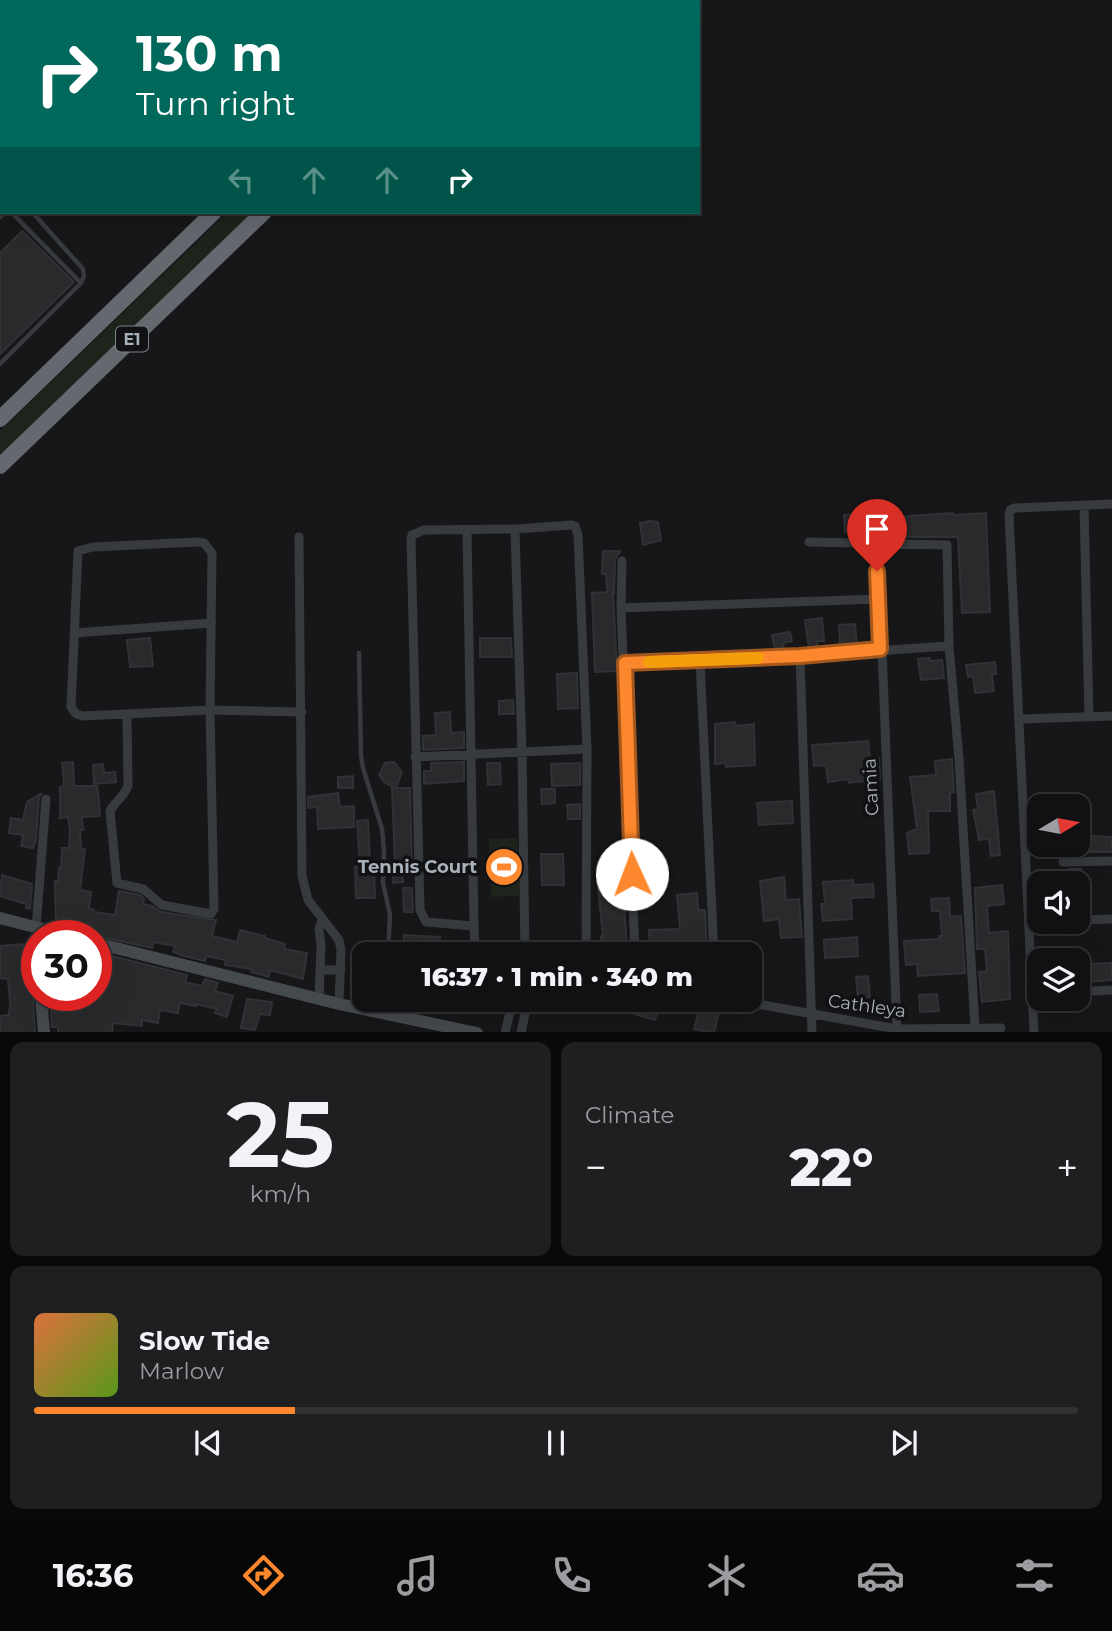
<!DOCTYPE html>
<meta charset="utf-8">
<style>
:root{--surface:#111113;--page:#1e1f21;--text:#f1f3f6;--muted:#9c9da0;--line:#303133;--accent:#fc872c}
body{margin:0;font-family:Montserrat,sans-serif;background:var(--page);color:var(--text);height:100vh;display:flex;flex-direction:column;font-size:26px;white-space:nowrap}
*{box-sizing:border-box;margin:0}
p{font-size:23px;color:var(--muted)}
.icon{flex:none;width:38px;height:38px;fill:none;stroke:currentColor;stroke-width:2;stroke-linecap:round;stroke-linejoin:round}
.map{position:relative;height:1032px;overflow:hidden}
.panel{display:flex;flex-direction:column;gap:10px;padding:10px;background:#09090a;flex:1}
.panel>*{flex:none}
.guide{position:absolute;left:0px;top:0px;width:700px;height:214px;box-shadow:0 7px 28px #0002,0 0 0 2px var(--line);background:#00695c;color:#fff;overflow:hidden}
.needle{width:46px;rotate:80deg}
.controls{position:absolute;left:1027px;top:794px;display:grid;gap:14px}
.controls a{display:grid;place-items:center;width:63px;height:63px;border-radius:14px;background:var(--surface);box-shadow:0 7px 28px #0002,0 0 0 2px var(--line);font-size:35px}
.speed{position:absolute;left:21px;top:920px;display:flex;gap:14px;font-size:35px;font-weight:700;text-align:center}
.speed>*{display:grid;place-content:center;width:91px;height:91px;border-radius:50%;background:var(--surface);box-shadow:0 7px 28px #0002,0 0 0 2px var(--line);line-height:1}
.speed .limit{border:10px solid #d22;background:#fff;color:#111}
.pin{position:absolute;display:grid;place-items:center;width:60px;height:60px;color:#fff;margin:-72px -30px;border-radius:50% 50% 50% 0;rotate:-45deg;box-shadow:0 0 7px #0007}
.pin .icon{rotate:45deg}
.me{position:absolute;width:77px;margin:-38px;rotate:358deg;stroke-linejoin:round;filter:drop-shadow(0 0 5px #0008)}
.turn{display:flex;align-items:center;gap:24px;height:147px;padding:0 21px;font-size:32px}
.turn .icon{width:91px;height:91px;stroke-width:2.5}
.turn b{display:block;font-size:49px;line-height:60px}
.lanes{display:flex;align-items:center;height:66px;padding:0 21px;background:#0003;justify-content:center;gap:35px;direction:ltr}
.lanes .off{opacity:.35}
.big{font-size:52px;font-weight:800;line-height:1.1}
.panel .widget{flex:1;display:flex;flex-direction:column;justify-content:center;gap:10px;min-width:0;padding:0 24px;border-radius:14px;background:var(--page)}
.panel .dial{align-items:center;gap:0}
.dial b{font-size:91px;line-height:1}
.song{display:flex;align-items:center;gap:21px}
.cover{width:84px;height:84px;border-radius:10px;background:linear-gradient(135deg,hsl(20 70% 55%),hsl(90 70% 35%))}
.played{height:7px;border-radius:4px;background:linear-gradient(90deg,var(--accent) 25%,var(--line) 25%)}
.keys{display:flex;justify-content:space-around;direction:ltr}
.heat{display:flex;justify-content:space-between;align-items:center;font-size:38px;direction:ltr}
.panel .tiles{flex:1;display:grid;gap:10px;grid-template-columns:1fr 1fr}
.widget:last-child{grid-column:span 2}
.trip{position:absolute;left:352px;top:942px;width:410px;height:70px;border-radius:14px;background:var(--surface);box-shadow:0 7px 28px #0002,0 0 0 2px var(--line);font-weight:800;line-height:70px;text-align:center}
.tab-bar{display:flex;height:112px;justify-content:space-around;align-items:center;background:#070708;color:var(--muted)}
.tab-bar .icon{width:49px;height:49px}
.tab-bar .selected{color:var(--accent)}
.tab-bar b{font-size:32px;color:var(--text)}
.map>svg:first-child{display:block}
</style>
<div class="map">
<svg width="1112" height="1033" viewBox="0 0 1112 1033">
<rect width="100%" height="100%" fill="#171719"/>
<path fill="#1d241c" d="M 228,212 L 256,212 L 0,461 L 0,431 Z
M 517,838 L 519,896 L 491,897 L 489,839 Z"/>
<path fill="#2a2a2d" stroke="#313235" stroke-width="2" d="M 22,231 L 74,282 L 0,354 L 0,253 Z
M 953,513 L 954,515 L 986,513 L 990,612 L 962,613 L 958,537 L 897,537 L 896,529 L 845,532 L 844,515 L 865,514 L 866,519 Z
M 649,521 L 658,522 L 661,540 L 643,545 L 640,523 Z
M 603,551 L 620,551 L 615,560 L 614,593 L 613,593 L 617,671 L 595,672 L 592,593 L 607,592 L 606,574 L 602,574 Z
M 822,618 L 824,641 L 817,641 L 818,648 L 809,648 L 805,620 Z
M 855,624 L 857,645 L 840,646 L 839,625 Z
M 790,632 L 792,641 L 783,643 L 784,650 L 775,650 L 772,635 Z
M 150,638 L 153,666 L 130,667 L 127,640 Z
M 480,638 L 511,638 L 512,657 L 480,657 Z
M 930,658 L 930,661 L 942,660 L 944,678 L 921,680 L 918,659 Z
M 995,662 L 996,674 L 992,674 L 994,691 L 975,693 L 973,676 L 968,677 L 966,665 Z
M 577,673 L 578,708 L 558,709 L 557,674 Z
M 513,700 L 514,714 L 499,714 L 499,701 Z
M 450,712 L 451,733 L 464,732 L 464,748 L 423,750 L 423,736 L 436,735 L 435,713 Z
M 735,722 L 736,726 L 754,724 L 755,765 L 726,767 L 725,763 L 715,764 L 715,724 Z
M 868,741 L 870,759 L 879,758 L 880,779 L 849,783 L 848,779 L 828,782 L 826,765 L 814,766 L 812,745 Z
M 952,759 L 954,792 L 950,793 L 950,811 L 928,811 L 929,853 L 909,854 L 907,833 L 917,829 L 910,777 L 936,775 L 935,761 Z
M 73,762 L 74,786 L 97,786 L 99,801 L 100,816 L 82,817 L 83,830 L 80,830 L 81,849 L 85,849 L 80,890 L 91,892 L 89,908 L 94,910 L 94,912 L 115,915 L 119,891 L 140,895 L 144,899 L 143,904 L 152,906 L 161,912 L 216,920 L 212,936 L 237,942 L 240,930 L 265,936 L 265,938 L 285,944 L 284,949 L 307,953 L 303,979 L 270,970 L 269,977 L 251,972 L 252,969 L 225,965 L 226,960 L 206,956 L 205,961 L 184,956 L 173,952 L 175,946 L 153,942 L 152,948 L 92,935 L 56,923 L 55,881 L 58,881 L 59,868 L 61,868 L 62,848 L 69,848 L 70,831 L 68,817 L 60,818 L 60,787 L 64,786 L 62,763 Z
M 394,762 L 402,772 L 396,788 L 410,788 L 412,867 L 402,868 L 403,882 L 393,883 L 392,864 L 395,864 L 392,788 L 395,788 L 384,782 L 379,775 L 385,763 Z
M 464,762 L 464,781 L 424,784 L 424,771 L 431,771 L 431,763 Z
M 487,763 L 500,763 L 501,784 L 488,785 Z
M 580,763 L 580,785 L 552,786 L 551,764 Z
M 103,764 L 104,773 L 115,772 L 116,782 L 94,784 L 93,765 Z
M 353,776 L 353,788 L 338,788 L 338,777 Z
M 541,789 L 555,789 L 555,803 L 542,804 Z
M 994,791 L 1000,855 L 991,856 L 989,839 L 979,840 L 973,810 L 978,809 L 976,794 Z
M 42,793 L 39,798 L 36,839 L 33,848 L 21,846 L 23,835 L 9,833 L 11,818 L 23,820 L 27,802 Z
M 338,793 L 340,807 L 354,806 L 354,827 L 318,829 L 317,807 L 308,808 L 308,797 Z
M 792,801 L 793,823 L 759,825 L 757,803 Z
M 580,804 L 580,819 L 568,819 L 567,805 Z
M 368,820 L 370,865 L 374,865 L 375,898 L 356,898 L 355,866 L 360,865 L 357,821 Z
M 1089,836 L 1112,837 L 1112,852 L 1090,852 Z
M 1050,845 L 1070,845 L 1070,855 L 1051,857 Z
M 541,854 L 563,854 L 564,885 L 542,885 Z
M 1070,869 L 1081,869 L 1082,884 L 1071,884 Z
M 2,875 L 32,884 L 30,909 L 26,908 L 26,904 L 0,896 Z
M 784,877 L 786,900 L 799,899 L 802,937 L 781,938 L 779,919 L 764,921 L 760,881 Z
M 853,880 L 853,885 L 873,884 L 874,897 L 851,898 L 852,919 L 823,921 L 821,904 L 825,904 L 823,882 Z
M 1002,885 L 1004,904 L 987,906 L 989,933 L 1008,931 L 1010,999 L 982,1002 L 979,972 L 987,971 L 985,949 L 977,949 L 975,888 Z
M 623,886 L 627,950 L 602,952 L 601,936 L 603,936 L 598,888 Z
M 403,888 L 412,888 L 413,912 L 404,912 Z
M 697,893 L 698,910 L 705,910 L 707,951 L 694,953 L 694,951 L 678,951 L 678,948 L 650,949 L 649,930 L 680,929 L 677,895 Z
M 949,898 L 950,917 L 961,916 L 965,973 L 918,976 L 917,964 L 906,965 L 904,941 L 940,939 L 939,936 L 942,936 L 940,911 L 932,911 L 931,899 Z
M 404,935 L 440,937 L 438,954 L 403,954 Z
M 857,937 L 858,956 L 825,958 L 824,940 Z
M 23,944 L 24,967 L 29,966 L 32,981 L 35,1033 L 0,1033 L 0,1016 L 9,1015 L 10,1002 L 8,979 L 0,978 L 0,946 Z
M 96,952 L 187,975 L 185,982 L 202,986 L 205,979 L 218,983 L 215,991 L 233,996 L 227,1017 L 215,1013 L 217,1009 L 196,1004 L 196,1006 L 180,1003 L 178,1013 L 160,1010 L 158,1023 L 142,1020 L 142,1026 L 113,1023 L 112,1033 L 58,1033 L 58,1027 L 52,1027 L 50,996 L 96,996 Z
M 1112,963 L 1112,980 L 1090,982 L 1089,964 Z
M 868,976 L 870,997 L 858,998 L 856,977 Z
M 937,994 L 939,1011 L 920,1012 L 919,995 Z
M 247,999 L 272,1002 L 270,1015 L 260,1014 L 255,1030 L 241,1028 Z
M 640,999 L 661,999 L 655,1020 L 635,1014 Z
M 701,1003 L 720,1008 L 714,1033 L 694,1029 Z"/>
<g fill="none" stroke-linecap="round" stroke-linejoin="round">
<path stroke="#373a3e" stroke-width="4.5" d="M 0,178 L 2,180
M 0,201 L 2,203
M 11,212 L 81,283
M 0,217 L 6,212
M 0,364 L 81,283 L 84,276 L 83,269 L 32,212
M 359,653 L 361,756 L 363,768 L 382,829 L 384,851 L 383,883 L 390,915 L 388,954
M 381,1012 L 384,999"/>
<path stroke="#373a3e" stroke-width="9" d="M 1084,505 L 1089,717
M 515,529 L 522,752 L 525,954
M 467,530 L 474,926
M 299,537 L 302,876 L 308,900 L 339,940 L 341,950 L 339,1004
M 809,542 L 947,545 L 949,646 L 959,759 L 975,1027
M 874,544 L 880,599 L 897,1029
M 622,561 L 621,608 L 635,954
M 621,608 L 880,599
M 74,633 L 212,623
M 800,656 L 812,1033
M 700,661 L 714,954
M 625,663 L 800,656 L 949,646
M 127,715 L 128,786 C 124,796 115,802 110,811 L 117,883 L 143,889 L 162,905 L 211,914 L 214,909 L 210,710 L 212,553 L 204,543 L 197,542 L 93,547 L 78,551 L 71,707 L 76,714 L 83,716 L 210,710 L 302,712
M 1021,719 L 1112,716
M 415,757 L 587,749
M 1063,862 L 1112,861
M 1078,920 L 1112,919
M 36,928 L 46,799
M 475,954 L 474,926 L 426,922 L 420,910 L 411,540 L 412,535 L 424,530 L 515,529 L 572,525 L 575,526 L 578,535 L 587,749 L 586,954
M 320,970 L 341,970
M 1094,991 L 1112,990
M 319,999 L 321,946 L 319,929 L 322,920
M 729,999 L 897,1029 L 1001,1028
M 505,1033 L 513,999
M 521,1033 L 528,999
M 1034,1033 L 1009,516 L 1010,510 L 1015,508 L 1112,504"/>
<path stroke="#454a4e" stroke-width="12" d="M 0,918 L 70,936
M 96,943 L 339,1004 L 477,1033
M 41,996 L 44,1033"/>
<path stroke="#63696f" stroke-width="16" d="M 425,2 L 427,0
M 473,2 L 474,0
M 0,419 L 214,212
M 0,466 L 264,212"/>
</g>
<g fill="none" stroke-linecap="round" stroke-linejoin="round">
<defs>
<path id="route" d="M 632,874 L 625,663 L 800,656 L 880,649 L 877,571"/>
</defs>
<use href="#route" stroke="#a4581d" stroke-width="18"/>
<use href="#route" stroke="#fc872c" stroke-width="12"/>
<path stroke="#f59e0b" stroke-width="12" d="M 649,662 L 758,658"/>
</g>
<defs>
<symbol id="stadium-disc" viewBox="-11 -11 22 22"><circle r="9.5" fill="#fc872c" stroke="#121214"/><path d="M0-5a6.5 5 0 1 0 0 10a6.5 5 0 1 0 0-10ZM-3.5-1.8h7v3.6h-7Z" fill="#fff"/></symbol>
</defs>
<g fill-rule="evenodd">
<use href="#stadium-disc" x="482" y="845" width="44" height="44"/>
</g>
<g text-anchor="middle" dominant-baseline="central" stroke-width="7" stroke-linejoin="round" paint-order="stroke">
<rect fill="#121214" stroke="#7b8188" stroke-width="2" x="116" y="326.5" width="32" height="25" rx="5"/>
<g font-size="16" font-weight="bold" fill="#a8b1ba">
<text x="132" y="339">E1</text>
</g>
<g font-size="18" fill="#a8b1ba" stroke="#121214">
<text transform="translate(871 787) rotate(-93)">Camia</text>
<text transform="translate(867 1006) rotate(8)">Cathleya</text>
</g>
<g font-size="18" font-weight="bold" fill="#a8b1ba" stroke="#121214" text-anchor="end">
<text x="477" y="867">Tennis Court</text>
</g>
</g>
</svg>
<div class="controls">
<a><svg class="needle" viewBox="-14 -14 28 28"><path d="M0-13l5 13h-10z" fill="#e53935"/><path d="M0 13l5-13h-10z" fill="#9c9da0"/></svg></a>
<a><svg class="icon" aria-label="sound" viewBox="0 0 24 24"><path d="M4 9h4l5-4v14l-5-4H4zM17 9q2 3 0 6"/></svg></a>
<a><svg class="icon" aria-label="layers" viewBox="0 0 24 24"><path d="M12 4l9 5-9 5-9-5zM3 14l9 5 9-5"/></svg></a>
</div>
<div class="speed"><div class="limit">30</div></div>
<div class="pin" style="left:877px;top:571px;background:#d93025"><svg class="icon" aria-label="arrive" viewBox="0 0 24 24"><path d="M6 21V4h12l-3 4 3 4H6"/></svg></div>
<svg class="me" style="left:632px;top:874px" viewBox="-20 -20 40 40"><circle r="19" fill="#fff"/><path d="M0-13L10 11 0 6-10 11z" fill="#fc872c"/></svg>
<div class="trip">16:37 · 1 min · 340 m</div>
<div class="guide">
<div class="turn"><svg class="icon" aria-label="right" viewBox="0 0 24 24"><path d="M7 20v-9h11M14 6l5 5-5 5"/></svg><div><b>130 m</b>Turn right</div></div>
<div class="lanes"><svg class="icon off" aria-label="left" viewBox="0 0 24 24"><path d="M17 20v-9H6M10 6l-5 5 5 5"/></svg><svg class="icon off" aria-label="ahead" viewBox="0 0 24 24"><path d="M12 20V5M6 11l6-6 6 6"/></svg><svg class="icon off" aria-label="ahead" viewBox="0 0 24 24"><path d="M12 20V5M6 11l6-6 6 6"/></svg><svg class="icon" aria-label="right" viewBox="0 0 24 24"><path d="M7 20v-9h11M14 6l5 5-5 5"/></svg></div>
</div>
</div>
<section class="panel">
<div class="tiles">
<div class="widget dial"><b>25</b><p>km/h</p></div>
<div class="widget"><p>Climate</p>
<div class="heat"><a>−</a><b class="big">22°</b><a>+</a></div>
</div>
<div class="widget">
<div class="song"><i class="cover"></i><div><b>Slow Tide</b><p>Marlow</p></div></div>
<div class="played"></div>
<div class="keys"><svg class="icon" aria-label="previous" viewBox="0 0 24 24"><path d="M18 5L8 12l10 7zM5 5v14"/></svg><svg class="icon" aria-label="pause" viewBox="0 0 24 24"><path d="M8 5v14M16 5v14"/></svg><svg class="icon" aria-label="next" viewBox="0 0 24 24"><path d="M6 5l10 7-10 7zM19 5v14"/></svg></div>
</div>
</div>
</section>
<nav class="tab-bar">
<b>16:36</b>
<svg class="icon selected" aria-label="directions" viewBox="0 0 24 24"><path d="M12 3l9 9-9 9-9-9zM9 14v-3h6M13 9l2 2-2 2"/></svg>
<svg class="icon" aria-label="music" viewBox="0 0 24 24"><path d="M9 18V5l10-2v13"/><circle cx="6" cy="18" r="3"/><circle cx="16" cy="16" r="3"/></svg>
<svg class="icon" aria-label="phone" viewBox="0 0 24 24"><path d="M5 4h4l2 5-3 2q2 4 5 5l2-3 5 2v4C11 20 4 13 5 4z"/></svg>
<svg class="icon" aria-label="climate" viewBox="0 0 24 24"><path d="M12 3v18M4 7l16 10M4 17L20 7"/></svg>
<svg class="icon" aria-label="car" viewBox="0 0 24 24"><path d="M5 17H2v-5l4-1 3-4h7l3 4 3 1v5h-3M9 17h6M6 11h13"/><circle cx="7" cy="17" r="2"/><circle cx="17" cy="17" r="2"/></svg>
<svg class="icon" aria-label="filters" viewBox="0 0 24 24"><path d="M4 7h16M4 17h16"/><circle cx="9" cy="7" r="2"/><circle cx="15" cy="17" r="2"/></svg>
</nav>
